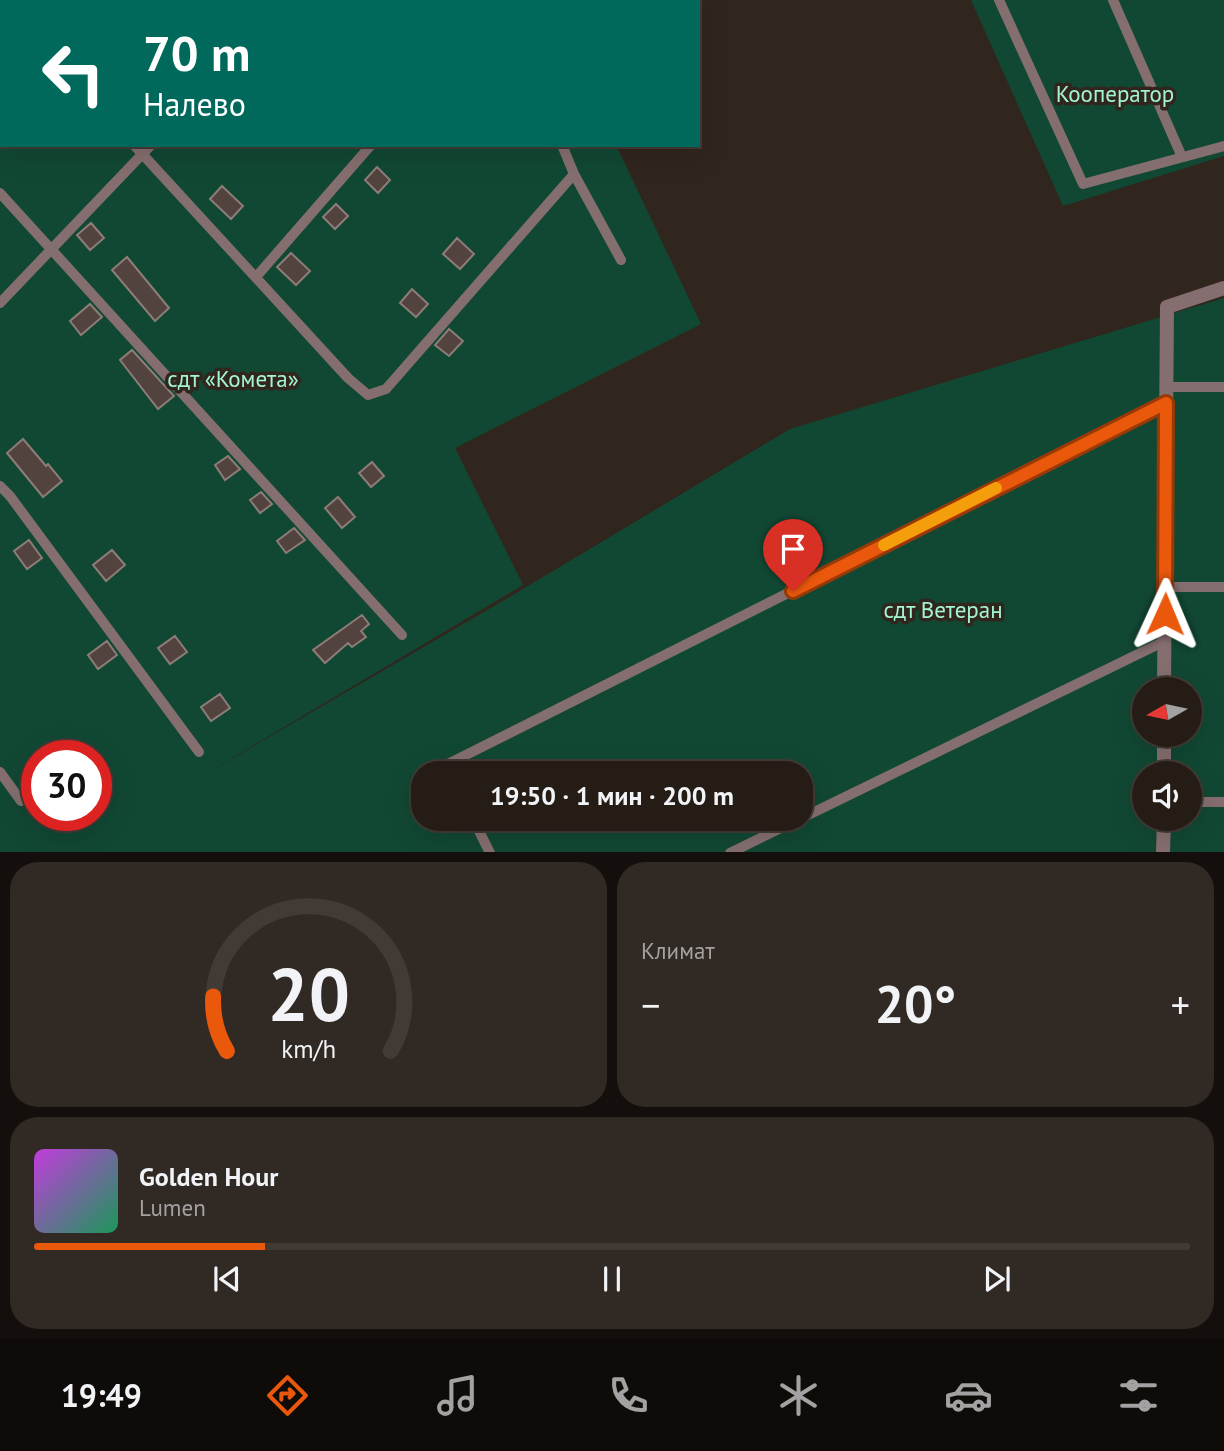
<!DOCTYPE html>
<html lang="ru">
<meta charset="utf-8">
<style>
:root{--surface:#251c16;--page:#312923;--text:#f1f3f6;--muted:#a3a1a1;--line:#423a35;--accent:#ea580c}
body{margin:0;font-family:"PT Sans",sans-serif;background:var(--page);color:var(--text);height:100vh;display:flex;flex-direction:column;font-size:26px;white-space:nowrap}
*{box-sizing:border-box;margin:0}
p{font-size:23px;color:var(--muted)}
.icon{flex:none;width:38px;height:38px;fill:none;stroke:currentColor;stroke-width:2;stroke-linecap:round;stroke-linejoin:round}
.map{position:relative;height:852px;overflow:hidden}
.side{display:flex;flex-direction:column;gap:10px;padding:10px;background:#140f0c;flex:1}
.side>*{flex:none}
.guide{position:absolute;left:0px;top:0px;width:700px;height:147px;box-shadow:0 7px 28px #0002,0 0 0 2px var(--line);background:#00695c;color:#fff;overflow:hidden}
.needle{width:46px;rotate:261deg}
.controls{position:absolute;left:1132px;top:677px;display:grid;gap:14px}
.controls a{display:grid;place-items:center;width:70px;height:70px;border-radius:50%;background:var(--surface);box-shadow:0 7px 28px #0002,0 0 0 2px var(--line);font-size:35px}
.speed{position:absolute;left:21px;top:740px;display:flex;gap:14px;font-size:35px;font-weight:700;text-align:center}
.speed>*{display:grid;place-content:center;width:91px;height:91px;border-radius:50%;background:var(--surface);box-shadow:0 7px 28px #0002,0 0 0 2px var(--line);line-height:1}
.speed .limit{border:10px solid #d22;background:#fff;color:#111}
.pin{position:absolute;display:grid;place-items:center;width:60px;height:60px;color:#fff;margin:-72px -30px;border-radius:50% 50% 50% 0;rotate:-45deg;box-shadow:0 0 7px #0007}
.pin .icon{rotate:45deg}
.me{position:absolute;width:77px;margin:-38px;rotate:1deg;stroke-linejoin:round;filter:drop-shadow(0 0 5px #0008)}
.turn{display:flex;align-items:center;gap:24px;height:147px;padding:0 28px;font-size:32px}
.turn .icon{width:91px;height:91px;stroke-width:2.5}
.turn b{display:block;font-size:49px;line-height:60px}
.big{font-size:52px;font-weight:700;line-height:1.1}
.side .widget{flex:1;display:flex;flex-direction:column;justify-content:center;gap:10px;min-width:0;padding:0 24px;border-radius:28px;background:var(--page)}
.side .dial{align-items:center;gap:0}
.dial svg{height:182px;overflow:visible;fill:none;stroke:var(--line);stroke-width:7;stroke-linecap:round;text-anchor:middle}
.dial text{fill:var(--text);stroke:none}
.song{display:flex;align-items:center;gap:21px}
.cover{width:84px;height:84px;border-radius:10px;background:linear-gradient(135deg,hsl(290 70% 55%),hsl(150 70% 35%))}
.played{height:7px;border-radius:4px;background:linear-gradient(90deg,var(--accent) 20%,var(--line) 20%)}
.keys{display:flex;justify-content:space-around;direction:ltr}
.heat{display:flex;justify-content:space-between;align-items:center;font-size:38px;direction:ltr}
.side .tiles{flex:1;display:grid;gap:10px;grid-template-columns:1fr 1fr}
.widget:last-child{grid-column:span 2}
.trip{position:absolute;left:411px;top:761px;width:402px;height:70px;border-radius:28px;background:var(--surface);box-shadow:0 7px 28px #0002,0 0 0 2px var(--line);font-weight:700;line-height:70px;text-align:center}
.dock{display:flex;height:112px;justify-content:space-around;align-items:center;background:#0f0b09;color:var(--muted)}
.dock .icon{width:49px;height:49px}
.dock .on{color:var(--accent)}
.dock b{font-size:32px;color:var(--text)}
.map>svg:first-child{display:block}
</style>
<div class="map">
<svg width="1224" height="853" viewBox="0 0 1224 853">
<rect width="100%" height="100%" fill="#31261d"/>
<path fill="#114834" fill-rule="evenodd" d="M 0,0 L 546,0 L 547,2 L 2,2 L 2,145 L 616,145 L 701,324 L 455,448 L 523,585 L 192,782 L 518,592 L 790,429 L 1224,298 L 1224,852 L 0,852 ZM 1144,690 L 1190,690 L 1190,735 L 1144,735 ZM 37,756 L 96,756 L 96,816 L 37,816 ZM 424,774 L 802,774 L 802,819 L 424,819 ZM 1144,774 L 1190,774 L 1190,819 L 1144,819 Z
M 971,0 L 1224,0 L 1224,156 L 1063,206 Z"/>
<path fill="#52433f" stroke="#8d7c77" stroke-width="2" d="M 377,167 L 390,180 L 378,193 L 365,180 Z
M 222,186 L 243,206 L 231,219 L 210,199 Z
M 336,204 L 348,216 L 335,229 L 323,217 Z
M 91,223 L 104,238 L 90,250 L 77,235 Z
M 457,238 L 474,254 L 460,269 L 443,254 Z
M 291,253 L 310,271 L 296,285 L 277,267 Z
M 127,257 L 169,308 L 155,321 L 112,270 Z
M 412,289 L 428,304 L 416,317 L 400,303 Z
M 90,304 L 102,317 L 81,335 L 70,321 Z
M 449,329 L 463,341 L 449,356 L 435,345 Z
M 132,350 L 174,396 L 158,409 L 120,360 Z
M 23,439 L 46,466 L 48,464 L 62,481 L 43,497 L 7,453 Z
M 228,456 L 240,469 L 225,480 L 215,465 Z
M 372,462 L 384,476 L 371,487 L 359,473 Z
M 261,492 L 272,504 L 260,513 L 250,500 Z
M 338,497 L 355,517 L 342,528 L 325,508 Z
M 294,528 L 305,540 L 286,553 L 277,541 Z
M 29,540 L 42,558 L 27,569 L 14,551 Z
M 112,550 L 125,565 L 106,581 L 93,565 Z
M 362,615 L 369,624 L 361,631 L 366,637 L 352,647 L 348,643 L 325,663 L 313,650 Z
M 175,636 L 187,652 L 170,664 L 158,648 Z
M 107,641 L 117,655 L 98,669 L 88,655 Z
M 220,694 L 230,708 L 211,721 L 201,707 Z"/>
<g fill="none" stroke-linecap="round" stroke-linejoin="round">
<path stroke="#856e6f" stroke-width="10" d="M 999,0 L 1083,184 L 1224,146
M 1113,0 L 1182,157
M 32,2 L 32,0
M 279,2 L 280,0
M 496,2 L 498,0
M 134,145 L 348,378 L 368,395 L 386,389 L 574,174
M 562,145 L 574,174 L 621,260
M 0,193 L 402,635
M 256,277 L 371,145
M 0,303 L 151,145
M 1166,387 L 1224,387
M 0,486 L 10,496 L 199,752
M 1165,587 L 1224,587
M 0,772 L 21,801
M 448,774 L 444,766 L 1166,403
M 1190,802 L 1224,802
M 802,818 L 1165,641
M 473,819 L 490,853
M 730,853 L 799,819"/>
<path stroke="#856e6f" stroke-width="14" d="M 1164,690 L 1167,307 L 1224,288
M 1164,774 L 1164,735
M 1163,853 L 1164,819"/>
</g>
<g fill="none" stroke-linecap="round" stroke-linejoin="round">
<defs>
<path id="route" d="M 793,591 L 1166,403 L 1165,614"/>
</defs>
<use href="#route" stroke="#983908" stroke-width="18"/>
<use href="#route" stroke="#ea580c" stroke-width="12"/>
<path stroke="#f59e0b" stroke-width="12" d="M 884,545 L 996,488"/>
</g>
<g text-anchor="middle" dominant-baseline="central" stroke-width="7" stroke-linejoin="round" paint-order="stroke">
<g font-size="23" fill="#a2f5d0" stroke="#31261d">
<text x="1115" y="93">Кооператор</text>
<text x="233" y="378">сдт «Комета»</text>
<text x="943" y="609">сдт Ветеран</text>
</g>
</g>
</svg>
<div class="controls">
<a><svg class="needle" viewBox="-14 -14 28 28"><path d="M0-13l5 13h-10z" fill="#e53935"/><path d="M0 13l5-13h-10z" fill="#a3a1a1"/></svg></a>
<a><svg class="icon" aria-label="sound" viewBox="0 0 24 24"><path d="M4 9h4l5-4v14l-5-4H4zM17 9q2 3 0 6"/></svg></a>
</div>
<div class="speed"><div class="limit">30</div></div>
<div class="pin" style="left:793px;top:591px;background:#d93025"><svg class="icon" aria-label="arrive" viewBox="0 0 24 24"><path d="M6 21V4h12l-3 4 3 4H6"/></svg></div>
<svg class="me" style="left:1165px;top:614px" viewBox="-20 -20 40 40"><path d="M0-17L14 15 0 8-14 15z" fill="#ea580c" stroke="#fff" stroke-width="4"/></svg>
<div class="trip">19:50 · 1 мин · 200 m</div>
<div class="guide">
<div class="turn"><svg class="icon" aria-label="left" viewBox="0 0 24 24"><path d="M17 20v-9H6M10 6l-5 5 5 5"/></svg><div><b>70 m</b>Налево</div></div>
</div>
</div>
<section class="side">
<div class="tiles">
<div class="widget dial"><svg viewBox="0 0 100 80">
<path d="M14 69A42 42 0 1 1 86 69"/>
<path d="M14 69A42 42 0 0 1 8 45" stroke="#ea580c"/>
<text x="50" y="56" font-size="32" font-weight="700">20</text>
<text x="50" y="72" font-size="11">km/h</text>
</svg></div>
<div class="widget"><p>Климат</p>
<div class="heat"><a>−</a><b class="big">20°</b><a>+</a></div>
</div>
<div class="widget">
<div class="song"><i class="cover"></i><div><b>Golden Hour</b><p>Lumen</p></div></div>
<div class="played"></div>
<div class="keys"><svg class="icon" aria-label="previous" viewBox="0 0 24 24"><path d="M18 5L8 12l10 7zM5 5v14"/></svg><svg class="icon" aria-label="pause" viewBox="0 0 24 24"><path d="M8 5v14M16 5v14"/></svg><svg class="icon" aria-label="next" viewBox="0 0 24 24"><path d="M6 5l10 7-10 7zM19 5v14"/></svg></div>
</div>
</div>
</section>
<nav class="dock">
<b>19:49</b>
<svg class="icon on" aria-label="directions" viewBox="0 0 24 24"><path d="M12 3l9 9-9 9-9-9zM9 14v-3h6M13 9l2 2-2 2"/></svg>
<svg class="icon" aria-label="music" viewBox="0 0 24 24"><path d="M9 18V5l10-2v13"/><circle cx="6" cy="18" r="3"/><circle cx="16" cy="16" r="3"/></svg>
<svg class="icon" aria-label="phone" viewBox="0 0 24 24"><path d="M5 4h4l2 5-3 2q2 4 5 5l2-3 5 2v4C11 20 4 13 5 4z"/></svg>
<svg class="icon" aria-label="climate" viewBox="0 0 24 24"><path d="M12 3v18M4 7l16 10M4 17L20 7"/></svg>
<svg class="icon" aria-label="car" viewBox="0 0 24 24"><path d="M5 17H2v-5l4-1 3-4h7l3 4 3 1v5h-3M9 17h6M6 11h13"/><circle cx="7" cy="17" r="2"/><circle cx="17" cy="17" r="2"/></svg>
<svg class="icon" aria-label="filters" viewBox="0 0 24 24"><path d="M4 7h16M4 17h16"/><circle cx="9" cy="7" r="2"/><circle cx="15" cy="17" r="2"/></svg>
</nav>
